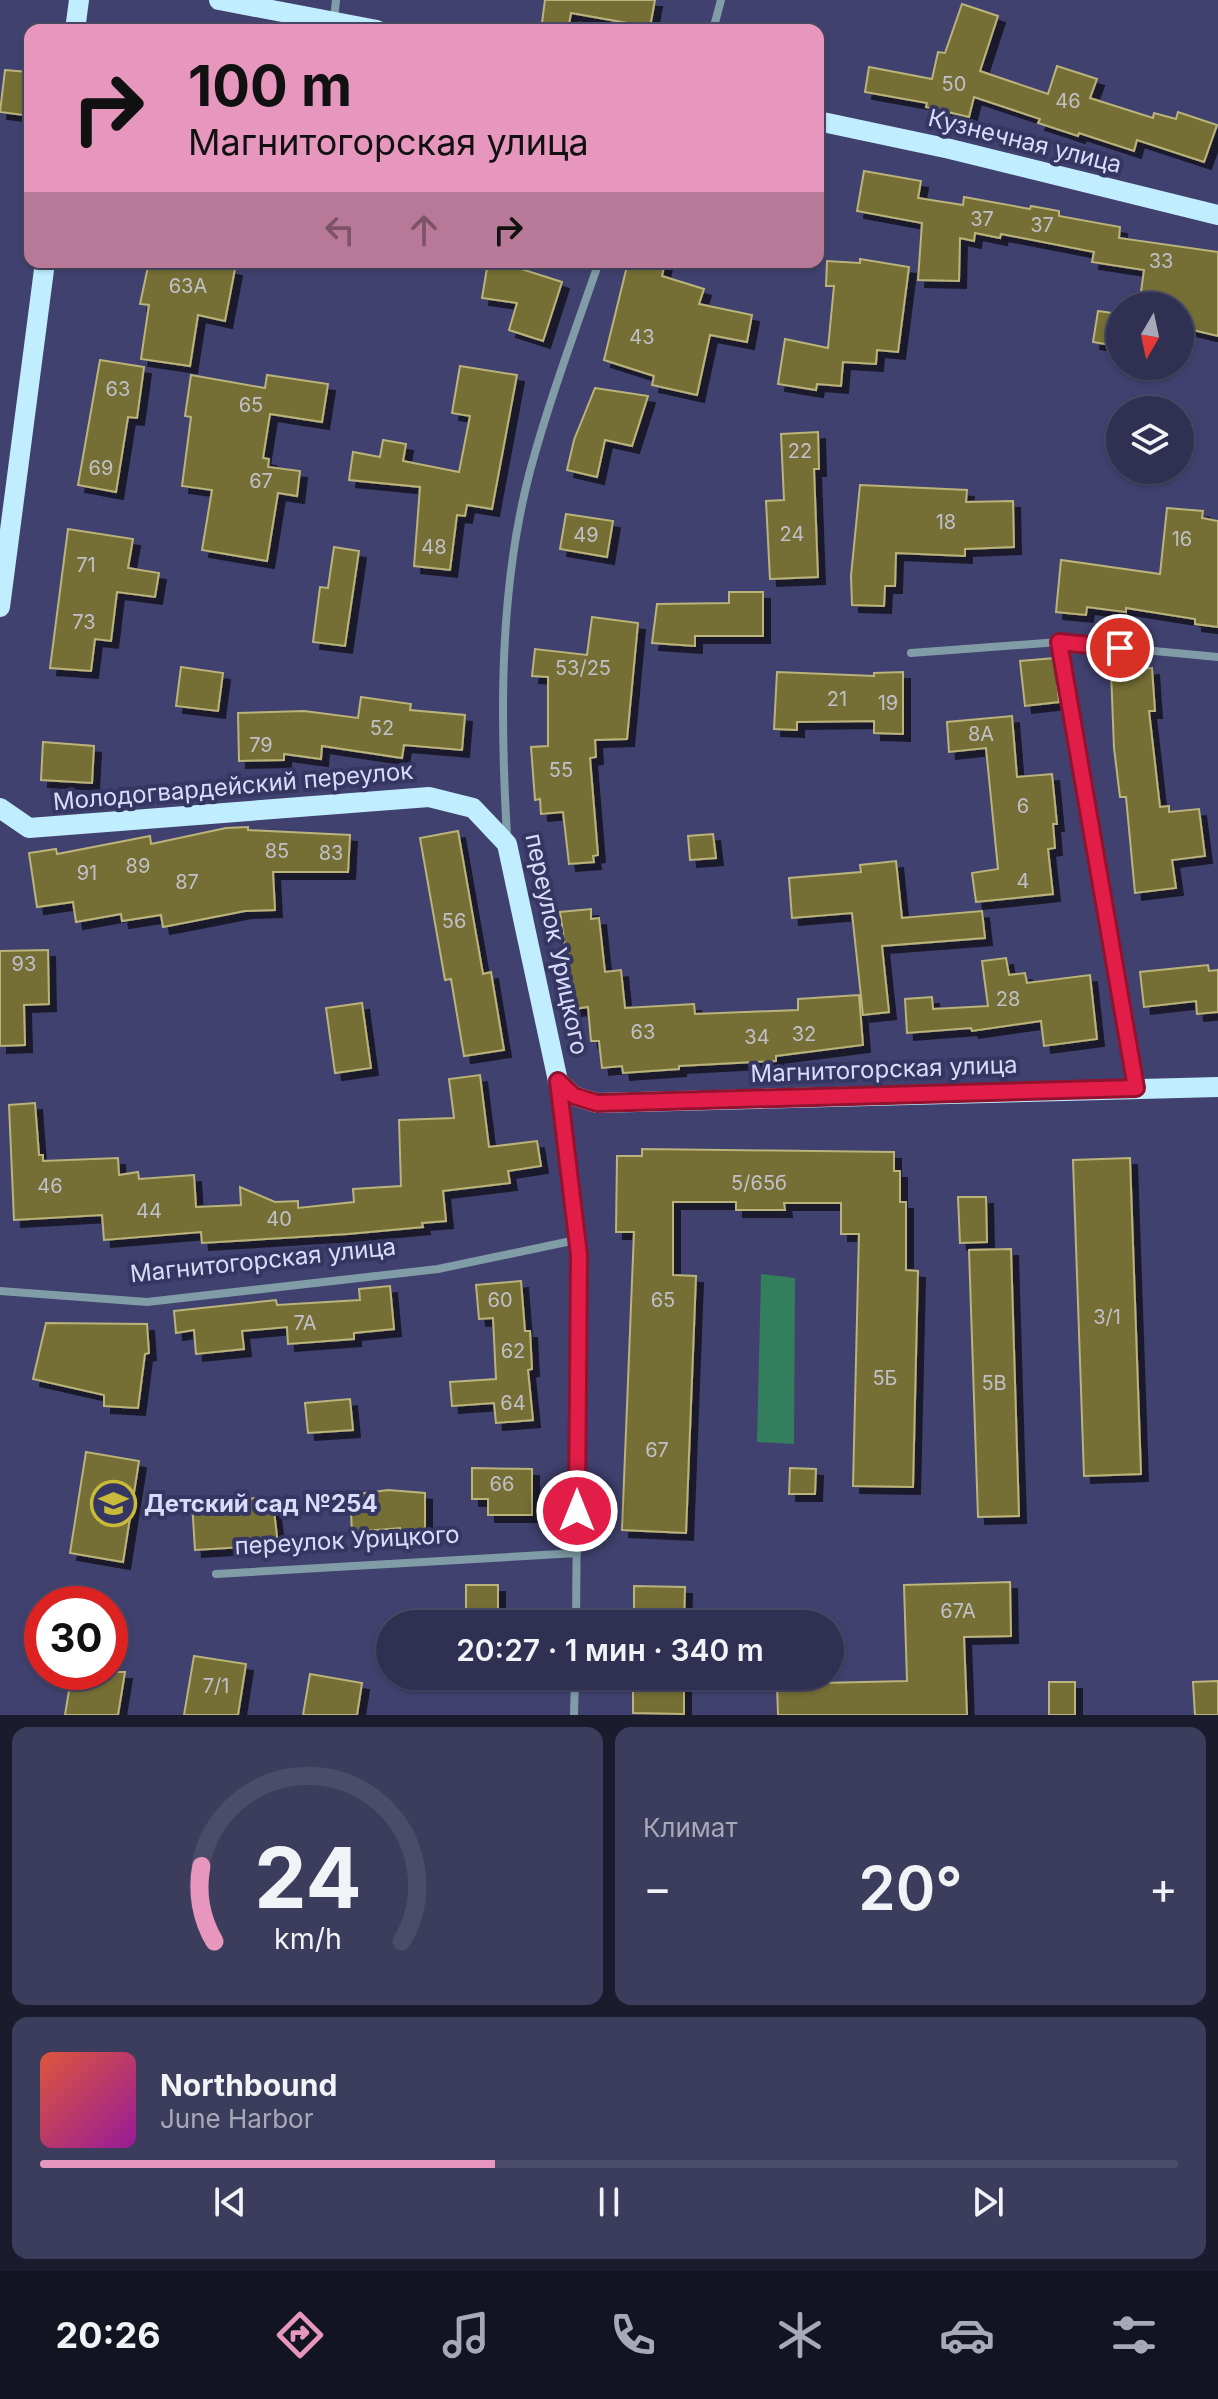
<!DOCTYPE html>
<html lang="ru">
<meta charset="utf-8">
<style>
:root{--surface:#303152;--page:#3c3d5c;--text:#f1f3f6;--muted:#a8a9b8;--line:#4b4c69;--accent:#e797bd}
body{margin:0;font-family:Inter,sans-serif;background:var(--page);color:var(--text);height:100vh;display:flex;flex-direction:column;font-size:30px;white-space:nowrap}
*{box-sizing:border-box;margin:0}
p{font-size:26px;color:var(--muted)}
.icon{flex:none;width:44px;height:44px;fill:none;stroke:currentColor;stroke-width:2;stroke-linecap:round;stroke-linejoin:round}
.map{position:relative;height:1715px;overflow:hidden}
.details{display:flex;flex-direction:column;gap:12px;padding:12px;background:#1a1b2d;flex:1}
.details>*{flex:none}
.banner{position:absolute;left:24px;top:24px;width:800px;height:244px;border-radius:16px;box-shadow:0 2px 6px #0004,0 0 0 2px var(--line);background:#e797bd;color:#111;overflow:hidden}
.needle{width:52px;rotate:189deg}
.tools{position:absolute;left:1106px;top:292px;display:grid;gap:16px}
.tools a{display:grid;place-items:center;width:88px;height:88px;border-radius:50%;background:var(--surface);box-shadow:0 2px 6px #0004,0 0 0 2px var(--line);font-size:40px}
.speed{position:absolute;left:24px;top:1586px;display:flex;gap:16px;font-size:40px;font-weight:700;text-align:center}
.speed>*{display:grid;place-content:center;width:104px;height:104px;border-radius:50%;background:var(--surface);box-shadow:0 2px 6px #0004,0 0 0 2px var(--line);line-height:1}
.speed .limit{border:12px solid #d22;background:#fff;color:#111}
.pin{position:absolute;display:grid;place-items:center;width:68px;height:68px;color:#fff;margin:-34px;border:4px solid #fff;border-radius:50%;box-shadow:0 2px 8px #0007}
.me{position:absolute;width:88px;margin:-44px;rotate:0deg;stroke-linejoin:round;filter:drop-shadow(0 0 6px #0008)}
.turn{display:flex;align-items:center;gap:28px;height:168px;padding:0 32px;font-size:36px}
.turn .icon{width:104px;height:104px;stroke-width:2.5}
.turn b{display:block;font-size:56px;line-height:68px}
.lanes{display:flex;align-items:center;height:76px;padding:0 32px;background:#0003;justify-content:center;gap:40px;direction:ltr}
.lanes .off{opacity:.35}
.big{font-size:60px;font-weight:600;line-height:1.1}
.details .tile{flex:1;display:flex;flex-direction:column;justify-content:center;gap:12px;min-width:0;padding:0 28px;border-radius:16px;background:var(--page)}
.details .dial{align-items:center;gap:0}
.dial svg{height:208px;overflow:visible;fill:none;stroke:var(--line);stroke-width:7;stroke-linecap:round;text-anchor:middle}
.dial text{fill:var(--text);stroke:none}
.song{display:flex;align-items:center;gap:24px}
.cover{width:96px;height:96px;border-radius:12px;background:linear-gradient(135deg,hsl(10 70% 55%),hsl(300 70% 35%))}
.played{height:8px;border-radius:4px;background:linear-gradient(90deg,var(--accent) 40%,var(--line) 40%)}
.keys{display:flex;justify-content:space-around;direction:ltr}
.heat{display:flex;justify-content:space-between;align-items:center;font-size:44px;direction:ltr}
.details .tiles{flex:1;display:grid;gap:12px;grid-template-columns:1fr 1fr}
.tile:last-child{grid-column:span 2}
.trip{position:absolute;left:376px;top:1610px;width:468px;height:80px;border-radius:40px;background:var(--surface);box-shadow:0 2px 6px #0004,0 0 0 2px var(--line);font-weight:600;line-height:80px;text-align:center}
.dock{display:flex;height:128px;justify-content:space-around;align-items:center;background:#131421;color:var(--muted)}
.dock .icon{width:56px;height:56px}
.dock .current{color:var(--accent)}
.dock b{font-size:36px;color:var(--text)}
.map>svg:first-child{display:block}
</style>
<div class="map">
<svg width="1218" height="1715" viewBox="0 0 1218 1715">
<defs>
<filter id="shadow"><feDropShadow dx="7" dy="7" stdDeviation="0" flood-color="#0009"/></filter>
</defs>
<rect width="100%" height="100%" fill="#40416e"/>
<path fill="#337e5d" d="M 761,1274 L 795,1278 L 794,1444 L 757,1442 Z"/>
<path fill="#756e36" stroke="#bab37a" stroke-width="2" filter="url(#shadow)" d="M 545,0 L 655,0 L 650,27 L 571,13 L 568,30 L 541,30 Z
M 962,4 L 998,16 L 980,71 L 1048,94 L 1057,66 L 1097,79 L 1090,98 L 1153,118 L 1154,113 L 1176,119 L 1178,112 L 1217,125 L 1204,162 L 1137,140 L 1134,151 L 1079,133 L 1078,136 L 1038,123 L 1040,119 L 974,97 L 969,117 L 926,107 L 927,103 L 865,92 L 869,67 L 932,79 L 938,52 L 945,53 Z
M 5,70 L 28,72 L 23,115 L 0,112 Z
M 864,171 L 921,181 L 918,198 L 963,205 L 964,197 L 1030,209 L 1031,206 L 1059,211 L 1059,216 L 1120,227 L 1119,238 L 1218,252 L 1218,336 L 1180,327 L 1180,306 L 1139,306 L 1144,270 L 1092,262 L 1094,252 L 1001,234 L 1000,238 L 975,233 L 974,241 L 960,238 L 959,281 L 918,280 L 922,223 L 857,211 Z
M 860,259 L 909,267 L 898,352 L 877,350 L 876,364 L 843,362 L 841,386 L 817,384 L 816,390 L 778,384 L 785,339 L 828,348 L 834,286 L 826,286 L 827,261 L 860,263 Z
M 149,262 L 200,262 L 235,269 L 225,321 L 198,315 L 190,366 L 141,359 L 149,305 L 140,304 Z
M 488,262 L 499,262 L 562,282 L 543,341 L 509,330 L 517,303 L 482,298 Z
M 628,262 L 665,262 L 662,276 L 704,289 L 699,304 L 752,315 L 747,342 L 710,335 L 697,395 L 652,385 L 654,376 L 604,360 Z
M 1098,311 L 1120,314 L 1117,346 L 1093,342 Z
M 100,360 L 144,367 L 137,418 L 128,417 L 116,492 L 78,485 Z
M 460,366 L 517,375 L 492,509 L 467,505 L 465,516 L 457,515 L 450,570 L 414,566 L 420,487 L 349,480 L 353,452 L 380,457 L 383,440 L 406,444 L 403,461 L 459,472 L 470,416 L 452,413 Z
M 191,375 L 265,388 L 267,375 L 328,384 L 322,422 L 270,414 L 263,458 L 269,459 L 268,467 L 300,471 L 297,496 L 278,493 L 267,561 L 202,550 L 212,490 L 182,486 L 191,417 L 185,416 Z
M 595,388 L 648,396 L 632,446 L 605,440 L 597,477 L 567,470 L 574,440 Z
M 818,432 L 819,469 L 814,469 L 818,577 L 770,579 L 766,501 L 784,500 L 781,434 Z
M 860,485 L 967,490 L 966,502 L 1013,501 L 1014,547 L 965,549 L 965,556 L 896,553 L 895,586 L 885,586 L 884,606 L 852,605 L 851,576 Z
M 1167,508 L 1203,511 L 1202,518 L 1218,521 L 1218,627 L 1195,624 L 1195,619 L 1126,608 L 1126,612 L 1087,607 L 1086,615 L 1056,612 L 1061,560 L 1160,574 Z
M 566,514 L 613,521 L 607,557 L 560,549 Z
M 68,529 L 133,539 L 128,568 L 159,573 L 155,597 L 117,592 L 111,641 L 95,639 L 91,671 L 50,668 Z
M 334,547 L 359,551 L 345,646 L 313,642 L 320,587 L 328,588 Z
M 729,592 L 763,592 L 763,636 L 695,636 L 695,646 L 652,643 L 657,604 L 729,603 Z
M 592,617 L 638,623 L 627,739 L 595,740 L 596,757 L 590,758 L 598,855 L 593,856 L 594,862 L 569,864 L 563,812 L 541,814 L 540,799 L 535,800 L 531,747 L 548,746 L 548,677 L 532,676 L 535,649 L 587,655 Z
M 1055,658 L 1059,702 L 1025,706 L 1020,661 Z
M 181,667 L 223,673 L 218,711 L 176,706 Z
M 1152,668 L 1155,711 L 1149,711 L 1160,807 L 1169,806 L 1169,812 L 1199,809 L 1205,856 L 1172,860 L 1176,888 L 1135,893 L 1126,797 L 1120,797 L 1114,748 L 1111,671 Z
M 777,672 L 874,676 L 874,673 L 903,672 L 903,734 L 874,733 L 874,721 L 797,722 L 797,730 L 774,729 Z
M 361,697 L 411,704 L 410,710 L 465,715 L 462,750 L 404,745 L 402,758 L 322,746 L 321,759 L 284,754 L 284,760 L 239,761 L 238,713 L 304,711 L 358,718 Z
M 1012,716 L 1017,777 L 1052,774 L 1057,824 L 1053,824 L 1055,848 L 1048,849 L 1053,894 L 976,902 L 972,873 L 998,869 L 986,748 L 949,752 L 947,722 Z
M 43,742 L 94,746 L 92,783 L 41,780 Z
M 248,827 L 248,830 L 350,835 L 348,872 L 273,872 L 275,910 L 245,911 L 163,927 L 161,915 L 122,921 L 121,914 L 76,922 L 73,902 L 37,907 L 29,853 L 56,849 L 57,854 L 150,836 L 151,844 L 226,828 Z
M 458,831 L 483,974 L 491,972 L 504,1050 L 464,1056 L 451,979 L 445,980 L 420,838 Z
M 713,834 L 716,858 L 690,860 L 688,836 Z
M 896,861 L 902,918 L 982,911 L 985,938 L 882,946 L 889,1012 L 863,1015 L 852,913 L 792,918 L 789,878 L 861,872 L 860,865 Z
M 591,909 L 591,919 L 599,918 L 605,972 L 621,970 L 625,1008 L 694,1004 L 695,1014 L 798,1010 L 798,999 L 859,995 L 863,1045 L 776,1056 L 776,1061 L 679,1066 L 679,1069 L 623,1073 L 622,1066 L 602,1068 L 599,1041 L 591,1041 L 588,1007 L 574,1009 L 560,912 Z
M 48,950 L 49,1004 L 24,1005 L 25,1045 L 0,1046 L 0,951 Z
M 1006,958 L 1009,975 L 1025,973 L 1027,983 L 1090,975 L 1097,1039 L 1044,1046 L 1041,1021 L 972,1031 L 971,1028 L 907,1033 L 905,999 L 932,997 L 933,1009 L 988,1006 L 982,961 Z
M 1208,965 L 1209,971 L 1218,970 L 1218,1012 L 1197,1014 L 1196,1001 L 1144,1007 L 1140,972 Z
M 362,1003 L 371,1068 L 335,1073 L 326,1008 Z
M 480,1075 L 489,1147 L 537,1141 L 541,1166 L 508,1171 L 510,1183 L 443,1191 L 446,1221 L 422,1223 L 423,1227 L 348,1234 L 202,1243 L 201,1232 L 104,1240 L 102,1215 L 14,1220 L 9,1105 L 35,1103 L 39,1155 L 43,1155 L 43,1161 L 118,1158 L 119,1175 L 138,1172 L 139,1179 L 194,1175 L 196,1207 L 241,1205 L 240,1187 L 275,1202 L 298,1201 L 298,1208 L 354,1202 L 353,1189 L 401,1186 L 399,1120 L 454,1118 L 449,1079 Z
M 642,1149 L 894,1152 L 894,1171 L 900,1171 L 900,1202 L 906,1202 L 906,1270 L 918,1271 L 913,1487 L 853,1486 L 859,1234 L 841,1234 L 841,1203 L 784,1203 L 785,1210 L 736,1210 L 736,1202 L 673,1202 L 673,1275 L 696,1276 L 686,1533 L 622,1530 L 634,1232 L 616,1232 L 617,1156 L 642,1156 Z
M 1130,1158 L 1141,1474 L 1084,1476 L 1073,1160 Z
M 958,1197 L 986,1197 L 987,1242 L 960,1243 Z
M 1011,1249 L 1019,1516 L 978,1517 L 969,1250 Z
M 521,1281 L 525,1331 L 530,1331 L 532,1369 L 528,1370 L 533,1420 L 496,1423 L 494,1403 L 452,1406 L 450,1382 L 496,1379 L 493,1318 L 479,1319 L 476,1285 Z
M 390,1286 L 394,1329 L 354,1333 L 354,1339 L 288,1344 L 287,1327 L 242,1331 L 244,1349 L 196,1354 L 194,1330 L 176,1333 L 174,1311 L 276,1300 L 277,1305 L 360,1300 L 359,1289 Z
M 46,1323 L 147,1324 L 149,1353 L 145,1354 L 138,1408 L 104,1406 L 104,1395 L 33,1379 Z
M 350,1399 L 353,1430 L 308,1433 L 305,1403 Z
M 86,1452 L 139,1461 L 123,1562 L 70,1553 Z
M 472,1468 L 532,1469 L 532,1515 L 488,1515 L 488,1499 L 472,1499 Z
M 790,1468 L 816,1469 L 815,1494 L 789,1494 Z
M 388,1490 L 425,1493 L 425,1533 L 400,1533 L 400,1528 L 352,1532 L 350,1495 Z
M 260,1498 L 260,1503 L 273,1502 L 278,1545 L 195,1550 L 192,1502 Z
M 1010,1582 L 1011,1636 L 964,1637 L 967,1715 L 778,1715 L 777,1684 L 907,1681 L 904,1585 Z
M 466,1585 L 498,1585 L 498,1616 L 466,1617 Z
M 634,1586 L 685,1587 L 684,1624 L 634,1624 Z
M 194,1656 L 246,1664 L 238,1715 L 184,1715 Z
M 72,1672 L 125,1672 L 118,1715 L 65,1715 Z
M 310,1674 L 362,1683 L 357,1715 L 303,1715 Z
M 633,1676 L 684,1676 L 684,1714 L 633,1713 Z
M 1218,1681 L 1218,1715 L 1195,1715 L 1193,1682 Z
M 1049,1682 L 1075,1682 L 1075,1715 L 1049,1715 Z"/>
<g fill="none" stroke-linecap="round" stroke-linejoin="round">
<path stroke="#809ca6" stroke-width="8" d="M 334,20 L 336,0
M 713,30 L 721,0
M 1059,642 L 1136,1087
M 911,653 L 1059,642 L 1218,657
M 507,836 C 500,716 499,588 530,471 C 549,401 575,331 599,262
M 559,1086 L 579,1255 L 576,1624
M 0,1291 L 147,1302 L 438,1269 L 576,1240
M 216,1574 L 577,1553
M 574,1715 L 575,1676"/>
<path stroke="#c0eefe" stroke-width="20" d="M 219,0 L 377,30
M 75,30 L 79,0
M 818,121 L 950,149 L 1218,215
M 0,607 L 45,262
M 0,808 L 29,828 L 429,797 L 473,808 L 507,844 L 558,1081 L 574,1096 L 597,1103 L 1218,1087"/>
</g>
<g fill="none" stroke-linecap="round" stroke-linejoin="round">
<defs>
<path id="route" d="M 577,1511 L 579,1255 L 558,1081 L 574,1096 L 597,1103 L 1136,1088 L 1059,642 L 1120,648"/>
</defs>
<use href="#route" stroke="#92132f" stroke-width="20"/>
<use href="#route" stroke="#e11d48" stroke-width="14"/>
</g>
<defs>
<symbol id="school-ring" viewBox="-11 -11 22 22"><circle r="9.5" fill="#363663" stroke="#caba39" stroke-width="1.5"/><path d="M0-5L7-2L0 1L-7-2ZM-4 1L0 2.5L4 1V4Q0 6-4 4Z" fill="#caba39"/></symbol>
</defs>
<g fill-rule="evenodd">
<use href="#school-ring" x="88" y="1478" width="51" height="51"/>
</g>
<g text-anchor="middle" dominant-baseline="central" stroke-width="8" stroke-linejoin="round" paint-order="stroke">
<g font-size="20" fill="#c0c0c8">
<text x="954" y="84">50</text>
<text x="1068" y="101">46</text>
<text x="982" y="219">37</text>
<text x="1042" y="225">37</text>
<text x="1161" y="261">33</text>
<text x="188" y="286">63А</text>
<text x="642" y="337">43</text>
<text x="118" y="389">63</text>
<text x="251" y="405">65</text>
<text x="800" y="451">22</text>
<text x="101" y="468">69</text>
<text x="261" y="481">67</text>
<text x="946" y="522">18</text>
<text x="792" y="534">24</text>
<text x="586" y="535">49</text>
<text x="1182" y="539">16</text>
<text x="434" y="547">48</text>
<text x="86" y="565">71</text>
<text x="84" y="622">73</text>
<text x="583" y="668">53/25</text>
<text x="837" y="699">21</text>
<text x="888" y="703">19</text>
<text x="382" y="728">52</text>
<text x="981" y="734">8А</text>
<text x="261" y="745">79</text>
<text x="561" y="770">55</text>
<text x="1023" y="806">6</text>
<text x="277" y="851">85</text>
<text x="331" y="853">83</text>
<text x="138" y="866">89</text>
<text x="87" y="873">91</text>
<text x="1023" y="881">4</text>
<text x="187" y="882">87</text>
<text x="454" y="921">56</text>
<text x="24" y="964">93</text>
<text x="1008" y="999">28</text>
<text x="643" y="1032">63</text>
<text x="804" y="1034">32</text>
<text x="757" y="1037">34</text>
<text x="759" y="1183">5/65б</text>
<text x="50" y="1186">46</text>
<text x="149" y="1211">44</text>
<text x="279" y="1219">40</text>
<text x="500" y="1300">60</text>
<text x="663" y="1300">65</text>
<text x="1107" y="1317">3/1</text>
<text x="305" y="1323">7А</text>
<text x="513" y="1351">62</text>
<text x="885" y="1378">5Б</text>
<text x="994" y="1383">5В</text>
<text x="513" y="1403">64</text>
<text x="657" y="1450">67</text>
<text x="502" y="1484">66</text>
<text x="958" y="1611">67А</text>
<text x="216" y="1686">7/1</text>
</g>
<g font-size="24" fill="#d9dcf8" stroke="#363663">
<text transform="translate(1025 141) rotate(14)">Кузнечная улица</text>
<text transform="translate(233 786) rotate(-5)">Молодогвардейский переулок</text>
<text transform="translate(557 944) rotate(78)">переулок Урицкого</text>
<text transform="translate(884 1069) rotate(-2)">Магнитогорская улица</text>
<text transform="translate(263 1260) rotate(-6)">Магнитогорская улица</text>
<text transform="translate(347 1540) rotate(-3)">переулок Урицкого</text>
</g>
<g font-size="24" font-weight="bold" fill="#d9dcf8" stroke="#363663" text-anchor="start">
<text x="144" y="1503">Детский сад №254</text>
</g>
</g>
</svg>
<div class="tools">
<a><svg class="needle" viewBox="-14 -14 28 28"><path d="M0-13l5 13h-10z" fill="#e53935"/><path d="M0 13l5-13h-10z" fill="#a8a9b8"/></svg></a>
<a><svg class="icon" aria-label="layers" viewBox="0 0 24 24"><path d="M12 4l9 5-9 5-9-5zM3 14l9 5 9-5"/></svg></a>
</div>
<div class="speed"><div class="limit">30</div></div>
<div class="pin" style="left:1120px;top:648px;background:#d93025"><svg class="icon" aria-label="arrive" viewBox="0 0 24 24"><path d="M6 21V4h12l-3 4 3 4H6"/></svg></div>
<svg class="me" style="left:577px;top:1511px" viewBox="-20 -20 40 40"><circle r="17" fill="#e11d48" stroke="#fff" stroke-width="3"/><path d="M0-11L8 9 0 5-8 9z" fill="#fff"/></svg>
<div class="trip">20:27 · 1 мин · 340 m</div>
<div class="banner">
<div class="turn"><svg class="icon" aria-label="right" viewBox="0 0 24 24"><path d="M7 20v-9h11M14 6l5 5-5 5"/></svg><div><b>100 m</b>Магнитогорская улица</div></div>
<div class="lanes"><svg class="icon off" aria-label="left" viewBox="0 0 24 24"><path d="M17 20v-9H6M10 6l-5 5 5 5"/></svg><svg class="icon off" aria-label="ahead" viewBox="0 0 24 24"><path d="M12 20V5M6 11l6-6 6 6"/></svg><svg class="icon" aria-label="right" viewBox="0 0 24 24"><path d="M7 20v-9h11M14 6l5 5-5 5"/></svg></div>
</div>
</div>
<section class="details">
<div class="tiles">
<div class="tile dial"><svg viewBox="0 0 100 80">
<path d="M14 69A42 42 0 1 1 86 69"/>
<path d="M14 69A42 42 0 0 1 9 40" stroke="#e797bd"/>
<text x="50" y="56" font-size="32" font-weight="700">24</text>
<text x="50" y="72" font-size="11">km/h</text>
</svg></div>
<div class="tile"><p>Климат</p>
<div class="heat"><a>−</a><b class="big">20°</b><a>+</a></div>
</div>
<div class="tile">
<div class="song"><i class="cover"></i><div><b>Northbound</b><p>June Harbor</p></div></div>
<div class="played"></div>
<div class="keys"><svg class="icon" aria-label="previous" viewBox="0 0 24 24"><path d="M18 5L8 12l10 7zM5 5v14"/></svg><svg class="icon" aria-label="pause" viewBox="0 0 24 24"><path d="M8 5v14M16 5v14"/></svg><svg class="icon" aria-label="next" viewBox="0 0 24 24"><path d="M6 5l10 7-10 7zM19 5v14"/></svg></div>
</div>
</div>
</section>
<nav class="dock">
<b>20:26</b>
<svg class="icon current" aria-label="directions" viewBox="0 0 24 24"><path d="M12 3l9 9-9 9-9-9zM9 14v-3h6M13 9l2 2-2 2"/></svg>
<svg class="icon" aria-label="music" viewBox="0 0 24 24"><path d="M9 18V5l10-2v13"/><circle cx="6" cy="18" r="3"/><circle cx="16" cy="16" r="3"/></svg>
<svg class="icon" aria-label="phone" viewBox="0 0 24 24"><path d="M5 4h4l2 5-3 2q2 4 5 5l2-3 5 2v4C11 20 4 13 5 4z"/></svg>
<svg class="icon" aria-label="climate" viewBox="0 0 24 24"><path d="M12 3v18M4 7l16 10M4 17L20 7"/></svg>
<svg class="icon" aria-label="car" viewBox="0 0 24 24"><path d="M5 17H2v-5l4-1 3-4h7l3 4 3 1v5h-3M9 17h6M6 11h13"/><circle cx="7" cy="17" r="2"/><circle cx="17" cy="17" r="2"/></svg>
<svg class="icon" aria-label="filters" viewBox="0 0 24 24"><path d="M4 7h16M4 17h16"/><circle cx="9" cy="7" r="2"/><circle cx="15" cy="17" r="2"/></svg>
</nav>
